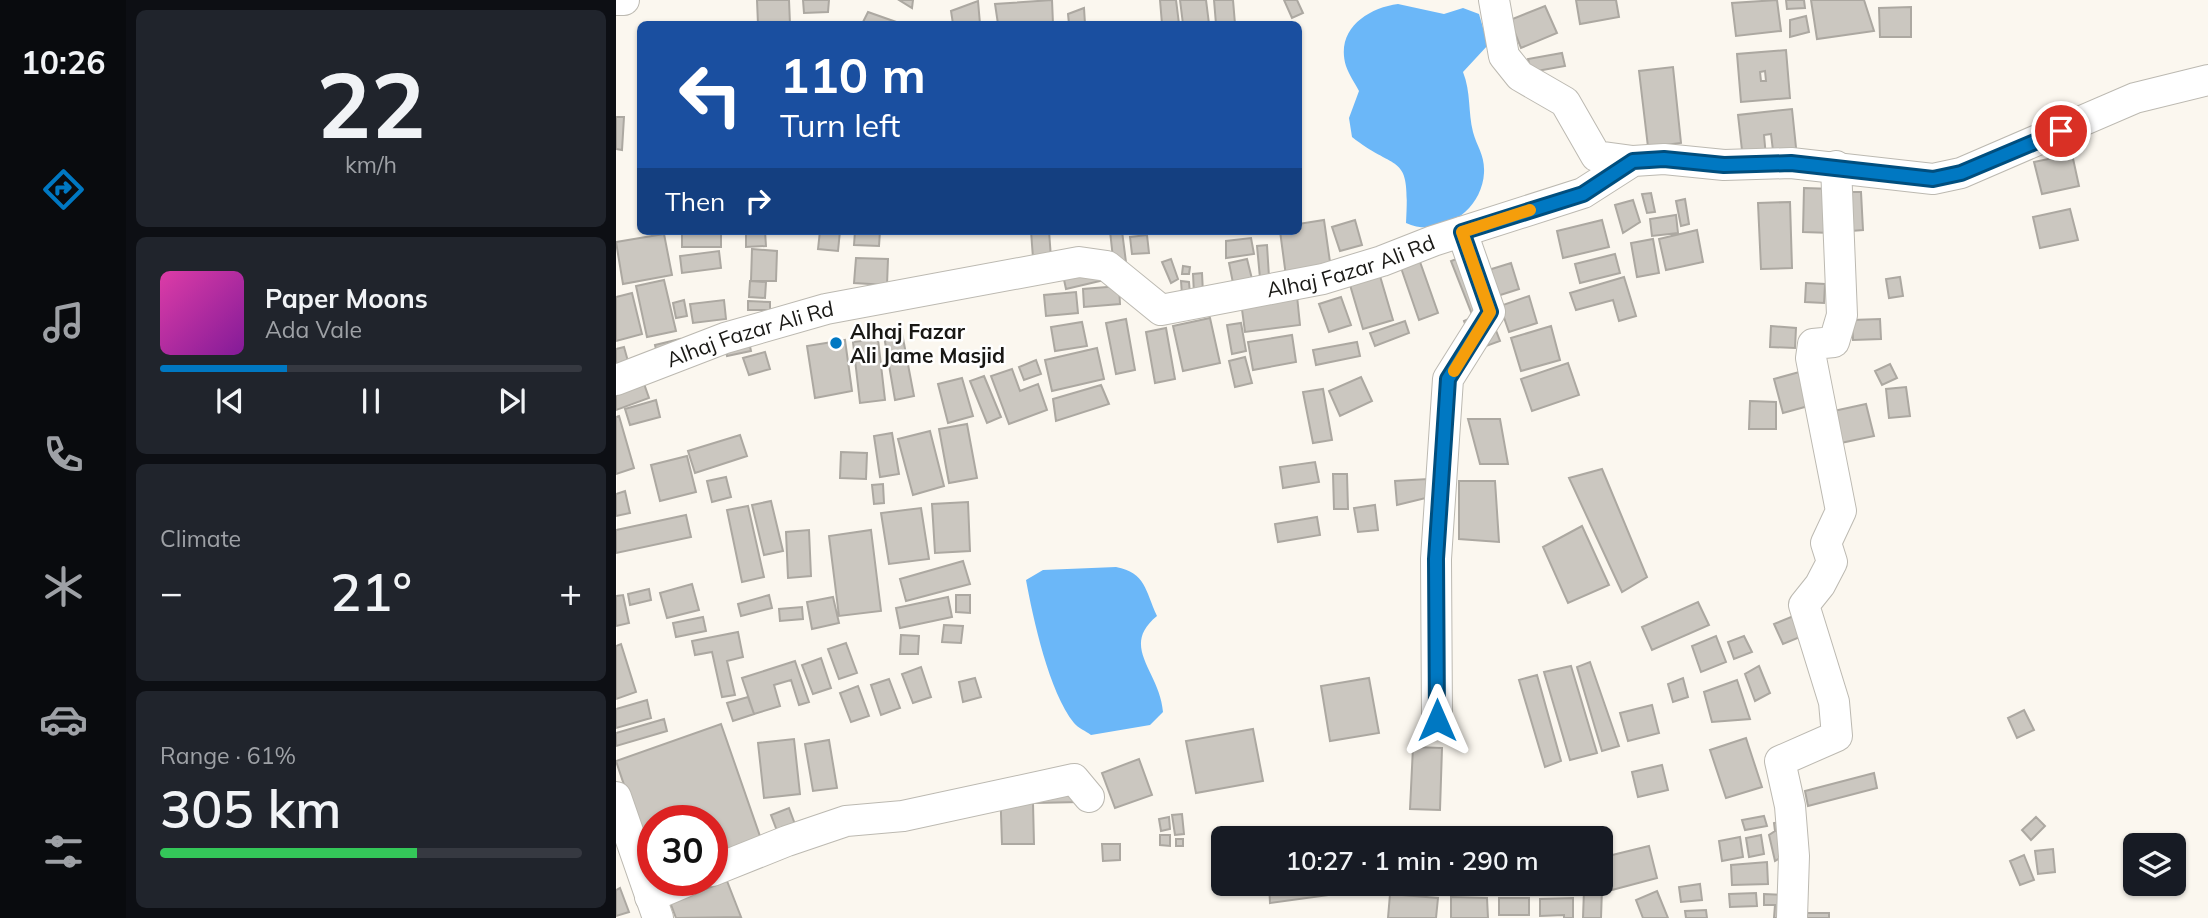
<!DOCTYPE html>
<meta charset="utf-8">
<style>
:root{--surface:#171b24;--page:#20242c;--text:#f1f3f6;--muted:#9ea1a6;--line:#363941;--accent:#0078c2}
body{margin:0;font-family:Mulish,sans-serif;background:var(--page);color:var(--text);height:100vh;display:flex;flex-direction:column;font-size:26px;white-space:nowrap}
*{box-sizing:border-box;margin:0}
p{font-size:23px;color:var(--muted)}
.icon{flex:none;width:38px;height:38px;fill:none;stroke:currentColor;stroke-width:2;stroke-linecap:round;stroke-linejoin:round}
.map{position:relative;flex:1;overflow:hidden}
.details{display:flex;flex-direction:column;gap:10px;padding:10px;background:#0d0f14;width:490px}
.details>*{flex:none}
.hud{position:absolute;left:21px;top:21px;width:665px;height:214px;border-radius:10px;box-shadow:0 2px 5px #0004;background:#1a4fa0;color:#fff;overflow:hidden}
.fabs{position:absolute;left:1507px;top:833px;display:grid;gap:14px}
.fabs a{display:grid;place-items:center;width:63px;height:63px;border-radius:10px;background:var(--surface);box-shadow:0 2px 5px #0004;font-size:35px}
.speed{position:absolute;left:21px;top:805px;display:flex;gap:14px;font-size:35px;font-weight:700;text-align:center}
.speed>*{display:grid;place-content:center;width:91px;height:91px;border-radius:50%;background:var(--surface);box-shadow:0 2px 5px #0004;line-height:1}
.speed .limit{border:10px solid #d22;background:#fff;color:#111}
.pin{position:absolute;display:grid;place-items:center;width:60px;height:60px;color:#fff;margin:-30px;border:4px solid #fff;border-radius:50%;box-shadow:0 2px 7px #0007}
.me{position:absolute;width:77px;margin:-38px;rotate:0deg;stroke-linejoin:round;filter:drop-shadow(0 0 5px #0008)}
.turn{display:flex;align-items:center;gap:24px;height:147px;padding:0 28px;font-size:32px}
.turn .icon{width:91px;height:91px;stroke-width:2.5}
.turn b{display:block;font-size:49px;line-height:60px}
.then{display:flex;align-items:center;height:66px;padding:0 28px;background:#0003;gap:14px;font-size:26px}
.big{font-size:52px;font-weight:600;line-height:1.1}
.details .widget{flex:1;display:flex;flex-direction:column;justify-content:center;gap:10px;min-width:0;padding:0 24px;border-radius:10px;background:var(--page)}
.details .dial{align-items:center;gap:0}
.dial b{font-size:91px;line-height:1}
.song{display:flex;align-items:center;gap:21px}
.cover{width:84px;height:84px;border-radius:10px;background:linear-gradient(135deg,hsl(320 70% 55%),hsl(290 70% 35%))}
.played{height:7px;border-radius:4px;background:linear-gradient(90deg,var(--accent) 30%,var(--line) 30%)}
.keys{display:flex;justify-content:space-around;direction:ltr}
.heat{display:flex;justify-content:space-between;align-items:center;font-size:38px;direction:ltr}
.charge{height:10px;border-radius:5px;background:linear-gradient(90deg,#34c759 61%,var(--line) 0)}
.trip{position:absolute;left:595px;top:826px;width:402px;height:70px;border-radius:10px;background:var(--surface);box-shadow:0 2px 5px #0004;font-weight:600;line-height:70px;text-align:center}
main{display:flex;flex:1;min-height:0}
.menu{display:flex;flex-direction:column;width:126px;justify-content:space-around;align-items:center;background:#090b0e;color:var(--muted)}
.menu .icon{width:49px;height:49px}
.menu .current{color:var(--accent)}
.menu b{font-size:32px;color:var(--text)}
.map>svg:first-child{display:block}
</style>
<main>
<nav class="menu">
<b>10:26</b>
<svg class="icon current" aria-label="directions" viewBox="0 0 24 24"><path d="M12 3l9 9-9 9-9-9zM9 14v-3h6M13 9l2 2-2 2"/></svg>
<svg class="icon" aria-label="music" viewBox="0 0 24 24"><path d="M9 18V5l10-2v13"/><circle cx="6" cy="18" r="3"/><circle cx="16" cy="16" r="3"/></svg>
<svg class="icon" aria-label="phone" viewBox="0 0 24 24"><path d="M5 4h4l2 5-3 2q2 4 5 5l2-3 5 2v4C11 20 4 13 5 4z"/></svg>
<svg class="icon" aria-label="climate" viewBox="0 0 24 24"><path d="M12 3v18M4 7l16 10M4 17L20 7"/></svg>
<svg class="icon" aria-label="car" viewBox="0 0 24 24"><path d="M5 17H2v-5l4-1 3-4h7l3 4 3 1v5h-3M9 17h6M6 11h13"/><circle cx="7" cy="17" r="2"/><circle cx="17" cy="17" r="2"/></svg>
<svg class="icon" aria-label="filters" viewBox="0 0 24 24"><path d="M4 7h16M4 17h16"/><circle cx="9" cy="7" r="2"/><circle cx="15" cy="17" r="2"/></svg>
</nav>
<section class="details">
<div class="widget dial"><b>22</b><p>km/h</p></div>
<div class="widget">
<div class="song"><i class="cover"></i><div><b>Paper Moons</b><p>Ada Vale</p></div></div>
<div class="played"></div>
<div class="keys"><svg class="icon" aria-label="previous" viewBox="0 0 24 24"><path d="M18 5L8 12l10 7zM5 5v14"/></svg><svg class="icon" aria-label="pause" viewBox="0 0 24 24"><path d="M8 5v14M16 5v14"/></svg><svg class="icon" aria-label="next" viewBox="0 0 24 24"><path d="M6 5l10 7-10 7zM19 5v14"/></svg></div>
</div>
<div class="widget"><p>Climate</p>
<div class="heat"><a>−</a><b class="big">21°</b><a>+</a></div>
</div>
<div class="widget"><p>Range · 61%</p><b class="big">305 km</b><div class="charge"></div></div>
</section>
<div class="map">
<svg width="1592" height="918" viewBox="0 0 1592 918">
<rect width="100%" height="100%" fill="#fbf7ef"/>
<path fill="#6bb7f8" d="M 782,4 L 828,14 L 847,8 L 863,14 L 872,45 L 847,72 C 855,92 852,112 857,132 C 861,147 869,155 868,173 C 866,211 824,239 790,223 C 794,150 783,174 736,137 L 733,118 L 743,91 C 739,83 733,75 730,66 C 719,30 751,8 782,4 Z
M 500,567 C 530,573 529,590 541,616 C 503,647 544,671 547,712 L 534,725 L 475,735 C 470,731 462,728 458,723 C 433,692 417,618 410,580 L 427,570 Z"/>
<path fill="#cbc7c0" stroke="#aca8a1" stroke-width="2" fill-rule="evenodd" d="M 141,0 L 173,0 L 174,24 L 142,24 Z
M 187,0 L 213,0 L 212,12 L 188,13 Z
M 283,0 L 297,0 L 296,8 Z
M 436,0 L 437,24 L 382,24 L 379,4 Z
M 544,0 L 560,0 L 563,24 L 546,24 Z
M 564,0 L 590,0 L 593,24 L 567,24 Z
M 598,0 L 617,0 L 619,24 L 600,24 Z
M 668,0 L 681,0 L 687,13 L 676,18 Z
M 960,0 L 1000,0 L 1003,17 L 964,24 Z
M 1161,0 L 1165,31 L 1120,36 L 1116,3 Z
M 1170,0 L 1188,0 L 1189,8 L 1171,9 Z
M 1195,0 L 1248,0 L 1258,31 L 1201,39 Z
M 362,1 L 364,24 L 337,24 L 335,11 Z
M 929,6 L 941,33 L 905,48 L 894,20 Z
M 1295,7 L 1295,37 L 1264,37 L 1263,8 Z
M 468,8 L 469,24 L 453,24 L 452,14 Z
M 252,12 L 286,24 L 246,24 Z
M 1190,16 L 1193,32 L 1174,37 L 1174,20 Z
M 1170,50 L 1174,98 L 1125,102 L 1121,54 ZM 1149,71 L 1150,81 L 1145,81 L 1144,72 Z
M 946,53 L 949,66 L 915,72 L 912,59 Z
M 1057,67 L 1065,143 L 1032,147 L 1023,71 Z
M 23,100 L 24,101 L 24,150 L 23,150 Z
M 1176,109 L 1181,157 L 1158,159 L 1155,134 L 1148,135 L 1150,157 L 1127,159 L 1122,115 Z
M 0,117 L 8,117 L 6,150 L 0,149 Z
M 1456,154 L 1463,186 L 1426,194 L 1418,162 Z
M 1188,188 L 1218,189 L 1216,233 L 1187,232 Z
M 1233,192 L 1245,192 L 1247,230 L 1235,231 Z
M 1035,193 L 1039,212 L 1031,213 L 1026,194 Z
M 1069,199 L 1073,224 L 1065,226 L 1060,201 Z
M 1017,200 L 1024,222 L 1007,233 L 999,205 Z
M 1174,202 L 1176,268 L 1145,269 L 1142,203 Z
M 1454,209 L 1462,240 L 1424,248 L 1417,217 Z
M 1060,215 L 1062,233 L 1036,236 L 1034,219 Z
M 708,220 L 715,269 L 670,276 L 664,231 L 682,231 L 682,224 Z
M 739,220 L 746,245 L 724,251 L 716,227 Z
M 986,220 L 993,247 L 947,258 L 941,231 Z
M 1081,230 L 1087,262 L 1050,270 L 1043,239 Z
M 130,231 L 149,231 L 150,246 L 130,247 Z
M 204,231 L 224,231 L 222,251 L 202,249 Z
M 239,231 L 264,231 L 263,246 L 238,245 Z
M 415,231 L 433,231 L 435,258 L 417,258 Z
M 494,231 L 506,231 L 512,278 L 498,267 Z
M 66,233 L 105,233 L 105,247 L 66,247 Z
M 48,234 L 56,275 L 7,284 L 0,242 Z
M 531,235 L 533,253 L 516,254 L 514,237 Z
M 635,238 L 638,254 L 610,258 L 610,241 Z
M 1037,239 L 1043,273 L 1021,277 L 1015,243 Z
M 651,245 L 653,277 L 644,278 L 641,246 Z
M 136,249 L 161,251 L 160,281 L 135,281 Z
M 103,251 L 105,268 L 66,273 L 64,256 Z
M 999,254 L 1004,273 L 964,283 L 959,264 Z
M 851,255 L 884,341 L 859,350 L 848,321 L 857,317 L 835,261 Z
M 240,258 L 272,259 L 271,285 L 238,283 Z
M 555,259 L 562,279 L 555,283 L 546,262 Z
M 631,259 L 636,279 L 617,283 L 613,263 Z
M 803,259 L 822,313 L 803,320 L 784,265 Z
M 895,263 L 903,289 L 875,298 L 866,272 Z
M 567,266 L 574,267 L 573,274 L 566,274 Z
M 481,267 L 484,281 L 450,289 L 447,275 Z
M 586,273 L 587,293 L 578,294 L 577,274 Z
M 764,276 L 777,320 L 747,329 L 734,285 Z
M 1008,277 L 1020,316 L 1003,321 L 997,300 L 960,310 L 954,293 Z
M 1284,277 L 1287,296 L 1273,298 L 1270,279 Z
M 48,280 L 60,331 L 31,337 L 20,286 Z
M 134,281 L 150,282 L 149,298 L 133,297 Z
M 565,281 L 573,282 L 574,294 L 566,295 Z
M 1190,283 L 1209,284 L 1208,303 L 1189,302 Z
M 503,286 L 504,304 L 468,307 L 467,289 Z
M 460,292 L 462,313 L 430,316 L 428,295 Z
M 16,293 L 26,334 L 0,341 L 0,297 Z
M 681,296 L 684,325 L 629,332 L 625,302 Z
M 913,296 L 921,323 L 893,332 L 884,306 Z
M 725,297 L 735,325 L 713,332 L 703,304 Z
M 68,300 L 71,316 L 60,318 L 57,303 Z
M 108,300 L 110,319 L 77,323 L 74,304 Z
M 132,301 L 154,302 L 154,310 L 132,310 Z
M 594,318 L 604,363 L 567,371 L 557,326 Z
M 510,319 L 519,370 L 500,374 L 490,323 Z
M 1264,319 L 1265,339 L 1237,340 L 1236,320 Z
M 789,321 L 793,333 L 759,346 L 754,333 Z
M 466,322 L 471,346 L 439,351 L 435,327 Z
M 625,323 L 630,351 L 616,354 L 611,325 Z
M 935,326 L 944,360 L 905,371 L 895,338 Z
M 1155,326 L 1180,328 L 1179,348 L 1154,347 Z
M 550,328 L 559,379 L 539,383 L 530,332 Z
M 286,333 L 298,396 L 279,400 L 268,336 Z
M 676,335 L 680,362 L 637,370 L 632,342 Z
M 132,337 L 135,351 L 111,356 L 108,342 Z
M 64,339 L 67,351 L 42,357 L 39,345 Z
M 262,339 L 269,400 L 244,403 L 237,342 Z
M 229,340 L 236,391 L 199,398 L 191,346 Z
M 741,342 L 744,356 L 700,365 L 697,350 Z
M 8,347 L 15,372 L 0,376 L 0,349 Z
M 481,348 L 488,379 L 436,391 L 429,360 Z
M 149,352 L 154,369 L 133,375 L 127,358 Z
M 629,357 L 636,383 L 619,387 L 613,361 Z
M 420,360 L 425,374 L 408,380 L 403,367 Z
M 952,363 L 963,395 L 916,411 L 905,379 Z
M 1274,364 L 1281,378 L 1266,385 L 1259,371 Z
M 396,369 L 404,391 L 422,384 L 431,410 L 393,424 L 375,376 Z
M 1187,371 L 1196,405 L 1167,413 L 1158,379 Z
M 368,376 L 385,417 L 371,423 L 354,381 Z
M 745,377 L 756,401 L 724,416 L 713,391 Z
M 26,378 L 33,398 L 0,410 L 0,387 Z
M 346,378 L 357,416 L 332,423 L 322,384 Z
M 485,385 L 493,404 L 440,421 L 437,399 Z
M 1290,387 L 1294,416 L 1273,418 L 1270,389 Z
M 707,389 L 716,440 L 697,443 L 687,392 Z
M 40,400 L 44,417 L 14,425 L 9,409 Z
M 1134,401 L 1160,402 L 1160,429 L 1133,429 Z
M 1250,404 L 1258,436 L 1220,444 L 1213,412 Z
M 3,416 L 18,468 L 0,474 L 0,417 Z
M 852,419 L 884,419 L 892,464 L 864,464 Z
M 351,424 L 361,478 L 333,483 L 323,429 Z
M 314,431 L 328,486 L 297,495 L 282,439 Z
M 276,433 L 283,474 L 264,477 L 258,436 Z
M 124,435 L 131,456 L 79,473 L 72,451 Z
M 225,452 L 251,453 L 250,479 L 224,478 Z
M 71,456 L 80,492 L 44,501 L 35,465 Z
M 699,462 L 703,482 L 667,488 L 664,467 Z
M 986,469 L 1031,577 L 1006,592 L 953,478 Z
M 717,474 L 731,474 L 732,509 L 718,509 Z
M 110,477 L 115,497 L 96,502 L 91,481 Z
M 812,479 L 814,497 L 781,505 L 779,481 Z
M 843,481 L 879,481 L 883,542 L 843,539 Z
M 267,484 L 268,503 L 258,504 L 256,485 Z
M 9,491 L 14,513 L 0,516 L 0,494 Z
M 155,501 L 167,551 L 148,555 L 136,505 Z
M 352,502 L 354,551 L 319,553 L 316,504 Z
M 759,505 L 762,530 L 742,532 L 738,508 Z
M 132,506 L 148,577 L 126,582 L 111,510 Z
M 305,508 L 313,559 L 273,564 L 265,513 Z
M 70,515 L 75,537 L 0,553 L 0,530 Z
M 701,517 L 704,535 L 662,542 L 659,524 Z
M 966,526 L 993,585 L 952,603 L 927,547 Z
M 193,530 L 195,576 L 172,578 L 170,532 Z
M 255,530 L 265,611 L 223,616 L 213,536 Z
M 347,561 L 354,584 L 290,601 L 284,579 Z
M 76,584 L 83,610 L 51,618 L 44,593 Z
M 33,589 L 35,600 L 14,605 L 12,594 Z
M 7,595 L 13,623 L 0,626 L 0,596 Z
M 153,595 L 156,608 L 125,616 L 122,604 Z
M 340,595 L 354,595 L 354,613 L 340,612 Z
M 217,597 L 223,623 L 196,629 L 191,602 Z
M 332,597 L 336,617 L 284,628 L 280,608 Z
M 1082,602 L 1093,625 L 1036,650 L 1026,627 Z
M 186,607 L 187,619 L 164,621 L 163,609 Z
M 1180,615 L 1189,635 L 1167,644 L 1158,624 Z
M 87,617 L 90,631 L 60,637 L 57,623 Z
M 328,625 L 347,626 L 345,643 L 326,642 Z
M 122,632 L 127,657 L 111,661 L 119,695 L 106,697 L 96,652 L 79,655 L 76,641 Z
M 285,635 L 303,636 L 302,654 L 284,654 Z
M 1100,636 L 1110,662 L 1085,672 L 1076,646 Z
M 1128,636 L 1136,652 L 1118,659 L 1112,642 Z
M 230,643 L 241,673 L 223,679 L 212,649 Z
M 5,644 L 20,692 L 0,699 L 0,646 Z
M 205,658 L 215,688 L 197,694 L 186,665 Z
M 179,661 L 193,702 L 183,705 L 175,680 L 158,685 L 164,706 L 138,714 L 126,678 Z
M 974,662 L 1003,746 L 986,751 L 961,667 Z
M 955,666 L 981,753 L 954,760 L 928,672 Z
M 1143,666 L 1154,693 L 1139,701 L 1129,674 Z
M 305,667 L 315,697 L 297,703 L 286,674 Z
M 921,675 L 945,761 L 929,767 L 903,680 Z
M 359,678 L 365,697 L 347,702 L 343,682 Z
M 753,678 L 763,733 L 714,741 L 705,686 Z
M 1067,678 L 1072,697 L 1057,702 L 1052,684 Z
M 273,679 L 284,708 L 265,715 L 255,685 Z
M 1121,680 L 1134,719 L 1096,722 L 1088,692 Z
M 242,686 L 253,716 L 235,722 L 224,693 Z
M 132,697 L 138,714 L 117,721 L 111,703 Z
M 31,700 L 35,718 L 0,728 L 0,709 Z
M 1036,705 L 1043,733 L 1012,741 L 1004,713 Z
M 1408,710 L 1418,730 L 1401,738 L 1392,718 Z
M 48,719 L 51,731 L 0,746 L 0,733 Z
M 105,724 L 146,842 L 96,859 L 96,821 L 37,821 L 37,871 L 0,761 Z
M 637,729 L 647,781 L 580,793 L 570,741 Z
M 1130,738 L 1146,787 L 1110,798 L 1094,750 Z
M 178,739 L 184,794 L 148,798 L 142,743 Z
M 213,740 L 221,788 L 197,791 L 189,744 Z
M 797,747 L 826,748 L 824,810 L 794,809 Z
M 523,759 L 536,795 L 499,808 L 486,773 Z
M 1046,765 L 1052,790 L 1022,797 L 1016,772 Z
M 1258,773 L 1261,788 L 1192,806 L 1189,791 Z
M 463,781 L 464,802 L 417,803 L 418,844 L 386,844 L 384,784 Z
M 173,808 L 184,838 L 166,844 L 155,815 Z
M 566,814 L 568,834 L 559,835 L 556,815 Z
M 1148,816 L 1151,826 L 1129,830 L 1126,820 Z
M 553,817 L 554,829 L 545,831 L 543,819 Z
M 1420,817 L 1429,826 L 1415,840 L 1406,830 Z
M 1169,821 L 1174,852 L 1159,861 L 1153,835 L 1159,831 L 1158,823 Z
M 785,834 L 825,836 L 825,838 L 784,838 Z
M 544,835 L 554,835 L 554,846 L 544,845 Z
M 1145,835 L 1148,854 L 1133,857 L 1130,838 Z
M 1124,837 L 1127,857 L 1106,861 L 1103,841 Z
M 560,839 L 567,839 L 567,846 L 560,846 Z
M 486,844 L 504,844 L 504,860 L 487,861 Z
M 1033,846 L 1041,878 L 996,890 L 988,857 Z
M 1437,849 L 1439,872 L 1422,874 L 1419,851 Z
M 1408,855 L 1418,880 L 1404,885 L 1394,861 Z
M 1151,862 L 1152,884 L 1116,885 L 1115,865 Z
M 111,881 L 125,917 L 60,918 L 54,902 Z
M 653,884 L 727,884 L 728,893 L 654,903 Z
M 1084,884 L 1086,900 L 1065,902 L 1063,887 Z
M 4,888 L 13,912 L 0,916 L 0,890 Z
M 986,889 L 985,918 L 967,918 L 968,890 Z
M 1041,891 L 1052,918 L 1027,918 L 1020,900 Z
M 1140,893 L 1141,906 L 1114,907 L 1113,894 Z
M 774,894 L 822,898 L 820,918 L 772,918 Z
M 1148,894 L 1169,895 L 1169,918 L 1158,918 L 1159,905 L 1148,905 Z
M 835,897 L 871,898 L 872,918 L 835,918 Z
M 883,898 L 913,898 L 913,915 L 883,915 Z
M 957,898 L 957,918 L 948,918 L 948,915 L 924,916 L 924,899 Z
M 1090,910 L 1091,918 L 1070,918 L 1069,911 Z
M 1186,913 L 1213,913 L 1213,918 L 1186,918 Z"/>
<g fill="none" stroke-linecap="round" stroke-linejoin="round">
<defs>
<g id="street">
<path d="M 0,0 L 8,0"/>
<path d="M 878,0 L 888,56 L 904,76 L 949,102 L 980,156 L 1017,161"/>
<path id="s1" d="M 0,380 L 109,338 L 210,309 L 463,262 L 491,266 L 545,310 L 707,279 L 766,261 L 817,241 L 967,193 L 1017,161 L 1048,159 L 1108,165 L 1175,163 L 1317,179 L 1345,173 L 1519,98 L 1592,80"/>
<path d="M 821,720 L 820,559 L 832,379 L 874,312 L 846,232"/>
<path d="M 0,797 L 42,918"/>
<path d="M 96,871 L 171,841 L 230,821 L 287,816 L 458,779 L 473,797"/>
<path d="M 34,897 L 74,880"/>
<path d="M 1176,918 L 1178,856 L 1174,806 L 1164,761 L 1221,736 L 1218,702 L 1188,605 L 1204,585 L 1216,562 L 1210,543 L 1225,511 L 1195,358 L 1197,344 L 1218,342 L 1226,315 L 1220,166"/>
</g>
</defs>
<use href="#street" stroke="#bcb9b1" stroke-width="32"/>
<use href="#street" stroke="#fff" stroke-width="30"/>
</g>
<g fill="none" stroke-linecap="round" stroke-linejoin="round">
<defs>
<path id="route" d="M 821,720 L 820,559 L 832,379 L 874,312 L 846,232 L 967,194 L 1017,161 L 1048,159 L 1108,165 L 1175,163 L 1317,179 L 1345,173 L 1445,131"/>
</defs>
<use href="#route" stroke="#004e7e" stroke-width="18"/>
<use href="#route" stroke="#0078c2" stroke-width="12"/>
<path stroke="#f59e0b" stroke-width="12" d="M 838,371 L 874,312 L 846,232 L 914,210"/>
</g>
<circle fill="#0078c2" stroke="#fff" stroke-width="2.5" cx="220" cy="343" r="7"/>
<g text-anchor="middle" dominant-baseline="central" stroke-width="5" stroke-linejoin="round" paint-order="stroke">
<g font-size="21" fill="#191815" stroke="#fff">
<text stroke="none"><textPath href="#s1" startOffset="772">Alhaj Fazar Ali Rd</textPath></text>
<text stroke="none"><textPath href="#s1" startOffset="142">Alhaj Fazar Ali Rd</textPath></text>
</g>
<g font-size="21" font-weight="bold" fill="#191815" stroke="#fff" text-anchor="start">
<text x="234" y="331">Alhaj Fazar<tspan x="234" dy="24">Ali Jame Masjid</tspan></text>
</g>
</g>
</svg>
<div class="fabs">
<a><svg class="icon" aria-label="layers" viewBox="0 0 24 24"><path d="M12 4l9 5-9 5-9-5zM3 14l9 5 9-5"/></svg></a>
</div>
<div class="speed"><div class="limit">30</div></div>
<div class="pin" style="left:1445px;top:131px;background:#d93025"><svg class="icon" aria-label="arrive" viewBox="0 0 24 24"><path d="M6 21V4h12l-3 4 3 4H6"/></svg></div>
<svg class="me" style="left:821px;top:720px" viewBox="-20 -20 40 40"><path d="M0-17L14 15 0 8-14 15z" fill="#0078c2" stroke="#fff" stroke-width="4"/></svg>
<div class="trip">10:27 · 1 min · 290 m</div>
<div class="hud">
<div class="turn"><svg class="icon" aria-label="left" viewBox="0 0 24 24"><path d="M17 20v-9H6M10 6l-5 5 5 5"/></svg><div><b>110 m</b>Turn left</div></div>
<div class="then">Then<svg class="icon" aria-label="right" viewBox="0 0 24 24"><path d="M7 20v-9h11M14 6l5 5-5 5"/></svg></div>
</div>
</div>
</main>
